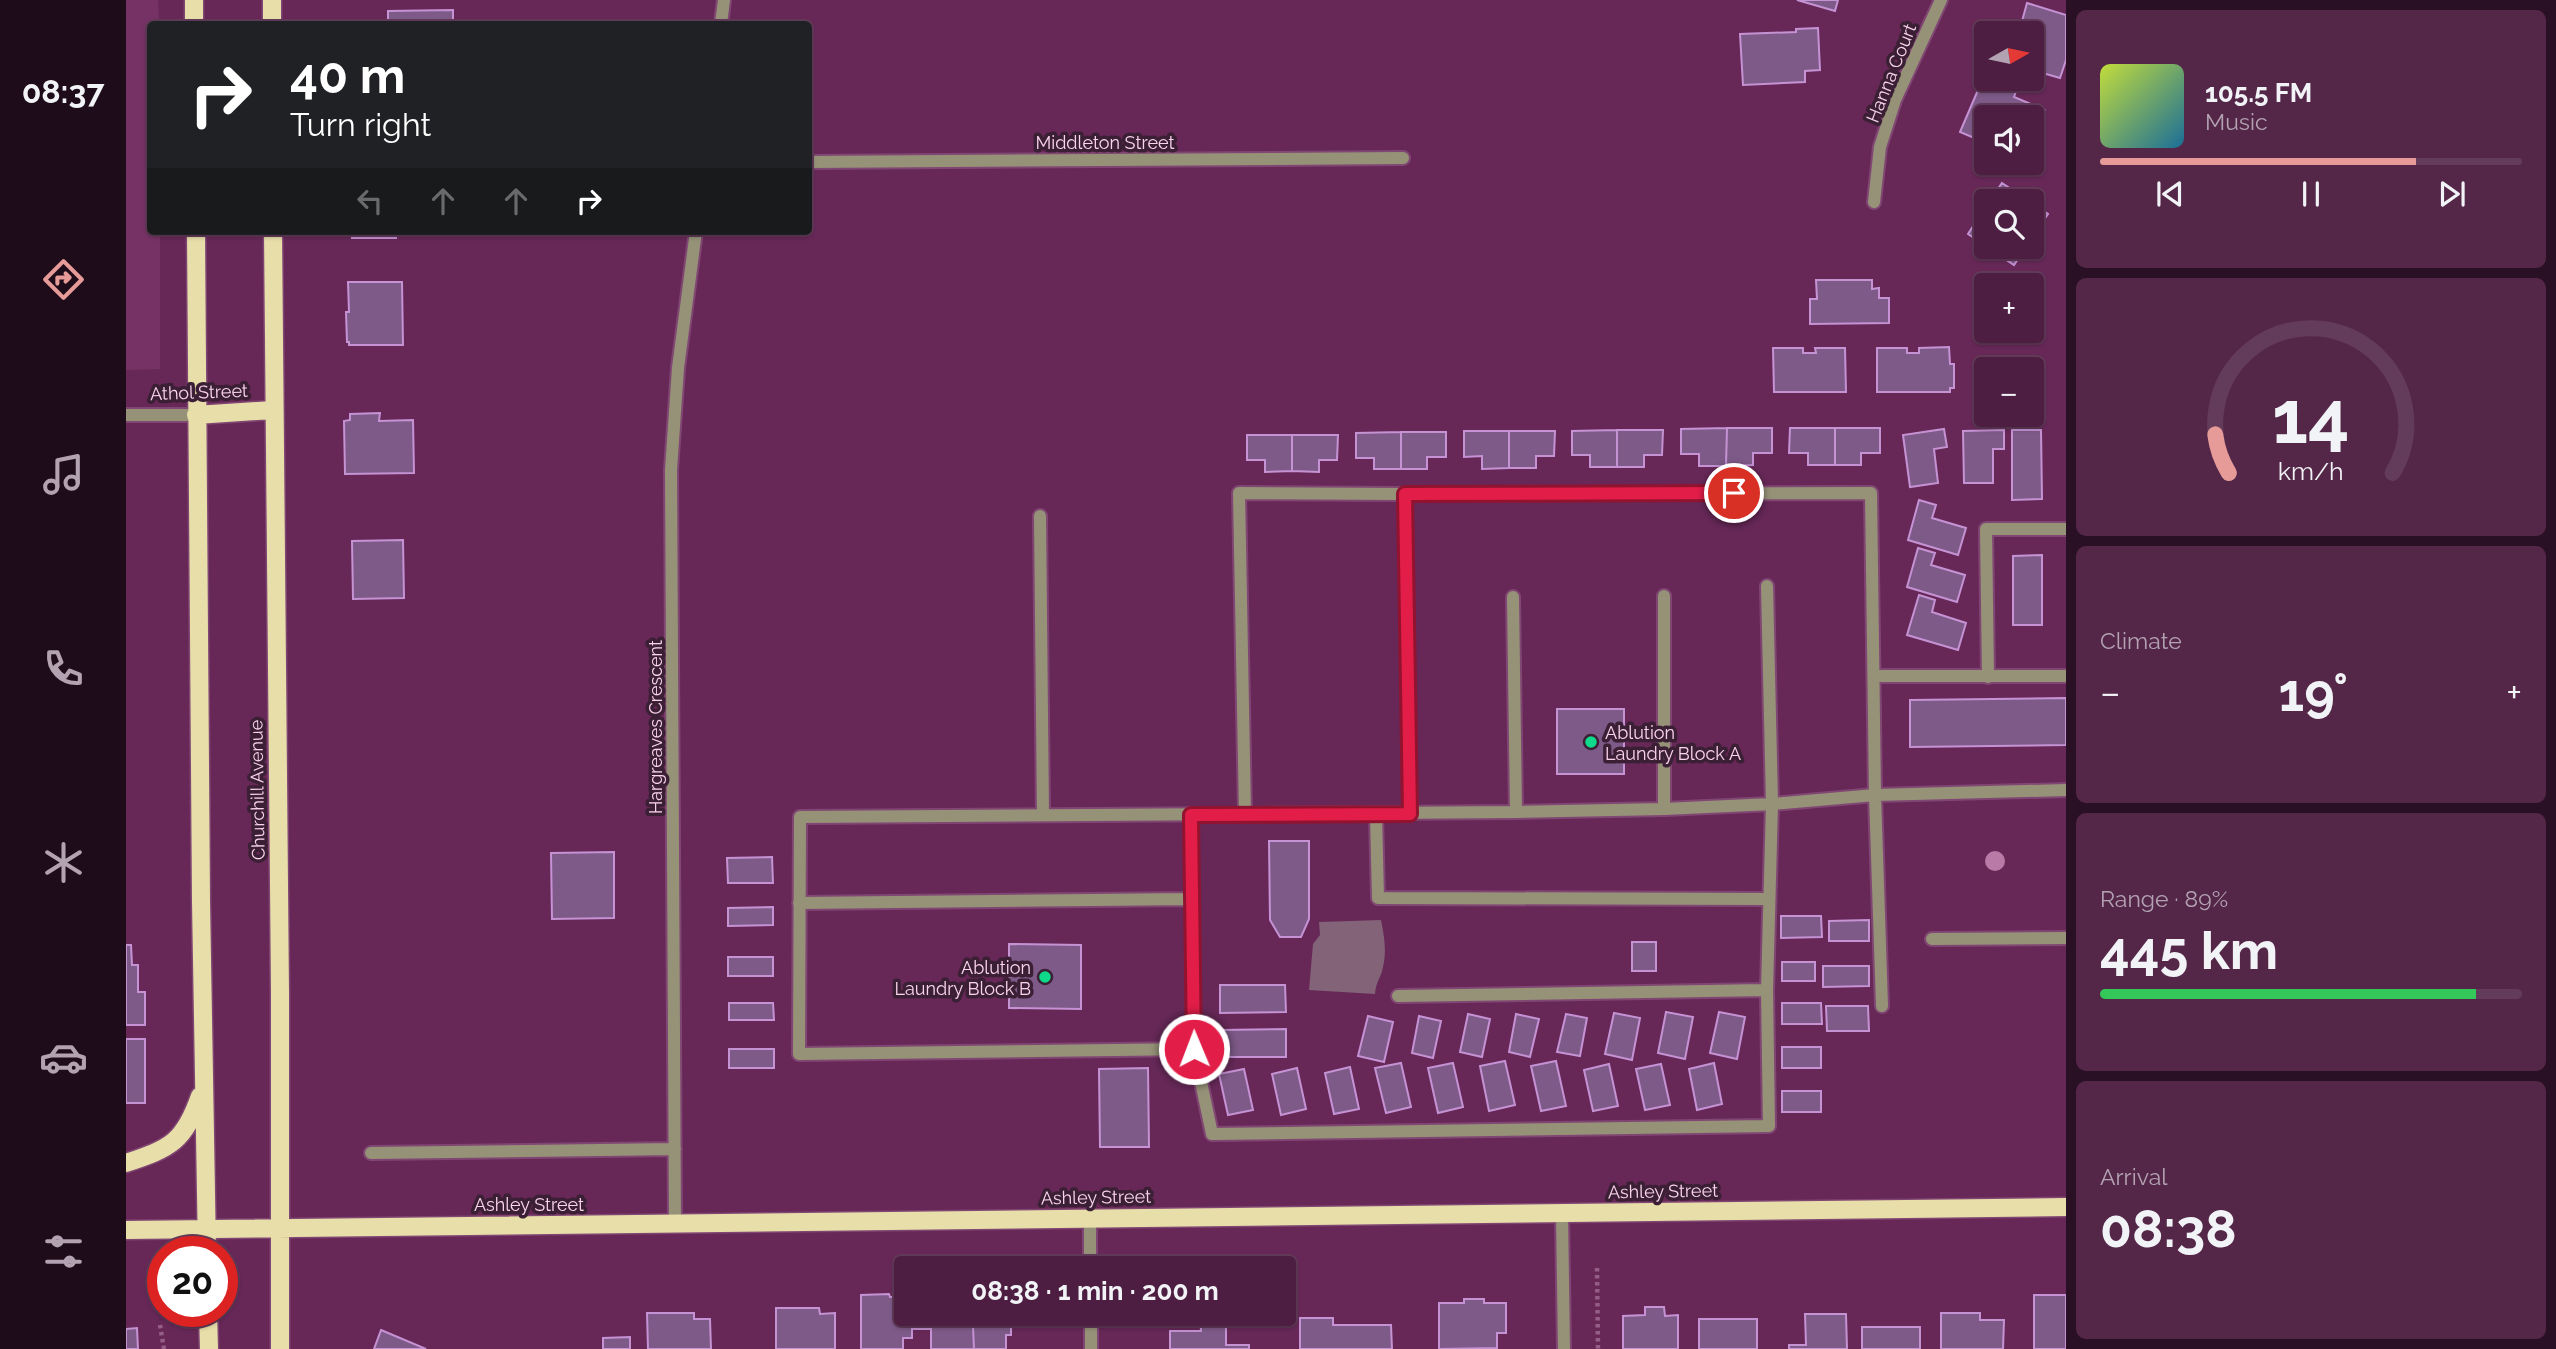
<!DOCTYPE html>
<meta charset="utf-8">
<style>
:root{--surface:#4d1e42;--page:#542749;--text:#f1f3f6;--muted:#b3a2b2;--line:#643c5b;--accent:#e69b98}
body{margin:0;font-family:Raleway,sans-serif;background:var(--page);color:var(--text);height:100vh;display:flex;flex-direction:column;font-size:26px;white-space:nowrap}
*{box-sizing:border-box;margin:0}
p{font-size:23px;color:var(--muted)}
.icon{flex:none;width:38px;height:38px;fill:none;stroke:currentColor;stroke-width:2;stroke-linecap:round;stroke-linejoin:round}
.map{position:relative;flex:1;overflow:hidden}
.sheet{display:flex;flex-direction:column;gap:10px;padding:10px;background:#2a1024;width:490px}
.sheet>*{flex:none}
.hud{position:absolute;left:21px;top:21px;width:665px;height:214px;border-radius:7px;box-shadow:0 2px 5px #0004,0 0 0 2px var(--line);background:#202124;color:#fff;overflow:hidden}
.needle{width:46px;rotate:81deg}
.tools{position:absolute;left:1848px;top:21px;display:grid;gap:14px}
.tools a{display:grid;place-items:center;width:70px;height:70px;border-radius:7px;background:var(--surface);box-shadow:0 2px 5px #0004,0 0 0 2px var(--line);font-size:35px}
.speed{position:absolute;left:21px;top:1236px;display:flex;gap:14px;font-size:35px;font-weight:700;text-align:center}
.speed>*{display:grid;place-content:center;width:91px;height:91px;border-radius:50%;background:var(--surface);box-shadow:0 2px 5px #0004,0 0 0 2px var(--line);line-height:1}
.speed .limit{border:10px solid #d22;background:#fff;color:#111}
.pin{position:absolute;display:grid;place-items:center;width:60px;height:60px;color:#fff;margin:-30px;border:4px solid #fff;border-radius:50%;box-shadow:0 2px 7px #0007}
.me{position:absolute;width:77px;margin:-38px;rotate:359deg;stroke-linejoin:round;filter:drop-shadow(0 0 5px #0008)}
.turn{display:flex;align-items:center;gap:24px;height:147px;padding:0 28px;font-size:32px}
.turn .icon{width:91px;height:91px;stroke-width:2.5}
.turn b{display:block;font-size:49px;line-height:60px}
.lanes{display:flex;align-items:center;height:66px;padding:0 28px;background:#0003;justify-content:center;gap:35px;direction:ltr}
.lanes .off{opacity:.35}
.big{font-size:52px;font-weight:700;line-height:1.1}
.sheet .tile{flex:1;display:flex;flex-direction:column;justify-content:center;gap:10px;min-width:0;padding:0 24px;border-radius:10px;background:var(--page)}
.sheet .dial{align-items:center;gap:0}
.dial svg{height:182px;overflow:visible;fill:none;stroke:var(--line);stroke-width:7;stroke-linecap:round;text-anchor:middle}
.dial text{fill:var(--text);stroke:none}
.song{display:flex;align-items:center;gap:21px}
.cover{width:84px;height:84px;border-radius:10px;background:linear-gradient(135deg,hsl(70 70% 55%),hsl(200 70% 35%))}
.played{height:7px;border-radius:4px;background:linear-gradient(90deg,var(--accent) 75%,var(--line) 75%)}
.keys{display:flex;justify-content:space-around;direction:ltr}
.heat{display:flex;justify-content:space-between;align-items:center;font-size:38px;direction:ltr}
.charge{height:10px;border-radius:5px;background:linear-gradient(90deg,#34c759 89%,var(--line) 0)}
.trip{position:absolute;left:768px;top:1256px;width:402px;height:70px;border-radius:7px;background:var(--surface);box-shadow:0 2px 5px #0004,0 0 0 2px var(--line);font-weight:700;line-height:70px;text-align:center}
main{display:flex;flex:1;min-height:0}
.menu{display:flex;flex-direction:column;width:126px;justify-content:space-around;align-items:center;background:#1f0c1a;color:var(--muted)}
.menu .icon{width:49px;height:49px}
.menu .selected{color:var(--accent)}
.menu b{font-size:32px;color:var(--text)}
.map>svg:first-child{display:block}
</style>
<main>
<nav class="menu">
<b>08:37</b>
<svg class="icon selected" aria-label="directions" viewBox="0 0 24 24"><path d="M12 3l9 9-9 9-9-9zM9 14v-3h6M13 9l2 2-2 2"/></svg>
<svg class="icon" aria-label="music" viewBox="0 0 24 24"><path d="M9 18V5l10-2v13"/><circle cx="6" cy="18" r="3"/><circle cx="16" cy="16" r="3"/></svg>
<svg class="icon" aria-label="phone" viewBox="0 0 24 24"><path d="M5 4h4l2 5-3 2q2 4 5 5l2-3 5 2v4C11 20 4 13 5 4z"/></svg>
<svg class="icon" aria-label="climate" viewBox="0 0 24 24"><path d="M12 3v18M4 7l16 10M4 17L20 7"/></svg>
<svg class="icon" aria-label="car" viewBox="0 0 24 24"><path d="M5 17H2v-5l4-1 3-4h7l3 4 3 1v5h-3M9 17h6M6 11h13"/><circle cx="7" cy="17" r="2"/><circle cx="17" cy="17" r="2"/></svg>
<svg class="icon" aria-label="filters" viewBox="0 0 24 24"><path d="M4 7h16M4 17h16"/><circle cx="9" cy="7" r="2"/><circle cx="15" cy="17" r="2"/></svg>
</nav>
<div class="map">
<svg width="1940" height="1349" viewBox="0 0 1940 1349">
<rect width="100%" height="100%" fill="#672858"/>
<path fill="#763265" d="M 0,0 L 32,0 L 33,24 L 24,24 L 24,231 L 34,231 L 34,369 L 0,370 Z"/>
<path fill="#826378" d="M 1255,920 C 1258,935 1261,952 1257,967 C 1255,978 1250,981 1249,994 L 1183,990 L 1187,944 L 1194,935 L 1193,922 Z"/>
<path fill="#7e5a88" stroke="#c592d4" stroke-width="2" d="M 1671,0 L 1712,0 L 1709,11 Z
M 1901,3 L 1940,15 L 1940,60 L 1934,78 L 1906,70 L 1906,33 L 1889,33 L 1890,31 L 1893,32 Z
M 327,10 L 327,24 L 262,24 L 262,11 Z
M 1692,28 L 1694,70 L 1679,71 L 1679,82 L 1617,85 L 1614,34 L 1670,32 L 1670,29 Z
M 1863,80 L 1890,91 L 1888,97 L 1919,110 L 1906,141 L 1906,117 L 1860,117 L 1860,143 L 1834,132 L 1855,83 L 1861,85 Z
M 1876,183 L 1903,201 L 1864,201 Z
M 1906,203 L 1922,214 L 1906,237 Z
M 1860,206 L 1860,246 L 1842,234 Z
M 226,231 L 270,231 L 270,238 L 226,238 Z
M 1861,247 L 1900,247 L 1888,265 Z
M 1690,280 L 1746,280 L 1746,289 L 1753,288 L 1753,298 L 1763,298 L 1763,323 L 1684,324 L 1684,299 L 1691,299 Z
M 222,282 L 276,282 L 277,345 L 223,345 L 223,342 L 221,342 L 220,312 L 223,312 Z
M 1823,347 L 1824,364 L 1828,364 L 1828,388 L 1824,388 L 1824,392 L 1751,392 L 1751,348 L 1781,348 L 1781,353 L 1793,353 L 1793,348 Z
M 1647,348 L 1677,348 L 1677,353 L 1690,353 L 1689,348 L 1719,348 L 1720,392 L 1648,392 Z
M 254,413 L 253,421 L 287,420 L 288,473 L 219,474 L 218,421 L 224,420 L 224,414 Z
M 1601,428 L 1646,428 L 1646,453 L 1627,453 L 1627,465 L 1600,466 Z
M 1601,428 L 1600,466 L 1573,466 L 1573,454 L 1555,454 L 1555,429 Z
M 1664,428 L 1709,428 L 1709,465 L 1682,465 L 1682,453 L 1663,453 Z
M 1709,428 L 1754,428 L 1754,453 L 1735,453 L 1735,465 L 1709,465 Z
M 1818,429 L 1821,447 L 1808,449 L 1812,483 L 1784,487 L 1777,435 Z
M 1491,430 L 1537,430 L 1536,455 L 1518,455 L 1518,467 L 1491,467 Z
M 1491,430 L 1491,467 L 1464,467 L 1464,455 L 1446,455 L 1446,431 Z
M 1878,430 L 1878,449 L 1867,449 L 1867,483 L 1838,483 L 1837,431 Z
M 1886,430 L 1915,430 L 1916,499 L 1886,500 Z
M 1338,431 L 1383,431 L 1383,468 L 1356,469 L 1356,456 L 1338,457 Z
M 1383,431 L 1429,431 L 1428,456 L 1410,456 L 1410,468 L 1383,468 Z
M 1275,432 L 1320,432 L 1320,457 L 1301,457 L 1301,469 L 1275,469 Z
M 1275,432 L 1275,469 L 1248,469 L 1248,458 L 1230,458 L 1230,433 Z
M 1121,435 L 1166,435 L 1166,471 L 1139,472 L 1139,460 L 1121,460 Z
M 1166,435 L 1212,435 L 1211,460 L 1193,460 L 1193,472 L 1166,471 Z
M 1793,500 L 1810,505 L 1806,518 L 1840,528 L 1832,555 L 1782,540 Z
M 277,540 L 278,598 L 227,599 L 226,541 Z
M 1792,548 L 1809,553 L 1805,565 L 1839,575 L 1831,602 L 1781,587 Z
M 1916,555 L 1916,625 L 1887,625 L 1887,556 Z
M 1793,595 L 1809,600 L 1806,612 L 1840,623 L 1832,650 L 1781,635 Z
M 1940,698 L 1940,745 L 1784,747 L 1784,700 Z
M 1431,709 L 1498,709 L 1498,774 L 1431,774 Z
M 1143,841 L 1183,841 L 1183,919 L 1175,937 L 1154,937 L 1144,920 Z
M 488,852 L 488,918 L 426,919 L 425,853 Z
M 646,857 L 647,883 L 602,883 L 601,858 Z
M 647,907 L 647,925 L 602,926 L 602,908 Z
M 1655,916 L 1695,916 L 1696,937 L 1655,938 Z
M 1743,920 L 1743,941 L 1703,941 L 1703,921 Z
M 1506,942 L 1530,942 L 1530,971 L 1506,971 Z
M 883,944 L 955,945 L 955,1009 L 883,1008 Z
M 0,945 L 5,945 L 6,965 L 12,965 L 12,992 L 19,992 L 19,1025 L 0,1025 Z
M 602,957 L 647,957 L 647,976 L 602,976 Z
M 1656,962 L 1689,962 L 1689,981 L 1656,981 Z
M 1697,966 L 1743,966 L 1743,986 L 1697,987 Z
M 1094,985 L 1159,985 L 1160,1012 L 1094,1013 Z
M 603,1003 L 647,1003 L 648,1020 L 603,1020 Z
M 1656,1003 L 1695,1003 L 1696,1024 L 1656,1024 Z
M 1700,1006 L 1742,1006 L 1743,1031 L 1701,1031 Z
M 1540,1012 L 1567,1017 L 1559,1059 L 1532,1053 Z
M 1593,1012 L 1619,1017 L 1611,1059 L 1584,1053 Z
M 1488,1013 L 1514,1018 L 1506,1060 L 1479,1054 Z
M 1342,1014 L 1364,1019 L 1356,1057 L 1334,1052 Z
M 1390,1014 L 1413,1019 L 1404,1057 L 1383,1052 Z
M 1440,1014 L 1461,1018 L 1454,1056 L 1431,1052 Z
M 1242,1016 L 1267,1022 L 1258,1062 L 1232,1056 Z
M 1293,1016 L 1315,1021 L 1307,1058 L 1286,1053 Z
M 1160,1029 L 1160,1057 L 1095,1057 L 1094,1030 Z
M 0,1039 L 19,1039 L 19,1103 L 0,1103 Z
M 1656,1047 L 1695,1047 L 1695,1068 L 1656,1068 Z
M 603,1049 L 648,1049 L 648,1068 L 603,1068 Z
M 1379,1061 L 1389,1105 L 1363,1111 L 1354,1066 Z
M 1430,1061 L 1440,1106 L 1415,1111 L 1405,1066 Z
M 1275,1063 L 1285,1107 L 1260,1113 L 1249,1068 Z
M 1327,1063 L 1337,1107 L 1312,1113 L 1302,1068 Z
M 1588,1063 L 1596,1104 L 1571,1110 L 1563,1069 Z
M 1483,1064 L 1492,1106 L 1467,1111 L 1458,1070 Z
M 1535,1064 L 1544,1105 L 1519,1110 L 1510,1069 Z
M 1224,1067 L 1233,1109 L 1208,1114 L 1199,1073 Z
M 1022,1068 L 1023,1147 L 974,1147 L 973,1069 Z
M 1171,1068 L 1180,1109 L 1155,1115 L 1146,1074 Z
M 1118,1069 L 1127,1110 L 1102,1115 L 1093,1074 Z
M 1656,1091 L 1695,1091 L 1695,1112 L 1656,1112 Z
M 763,1294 L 764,1297 L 780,1297 L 780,1314 L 786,1314 L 786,1338 L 777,1338 L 777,1349 L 735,1349 L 735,1295 Z
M 1908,1295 L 1940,1295 L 1940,1349 L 1908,1349 Z
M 1338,1299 L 1358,1299 L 1358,1303 L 1380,1303 L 1380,1333 L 1371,1333 L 1371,1348 L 1313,1349 L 1313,1303 L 1338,1303 Z
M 1519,1307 L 1538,1307 L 1539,1316 L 1552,1315 L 1552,1349 L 1497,1349 L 1497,1316 L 1519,1315 Z
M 650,1308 L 693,1308 L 694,1314 L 709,1313 L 709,1349 L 650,1349 Z
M 521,1313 L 568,1313 L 568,1319 L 584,1319 L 585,1349 L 522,1349 Z
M 1815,1313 L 1854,1313 L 1854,1320 L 1878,1320 L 1877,1349 L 1815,1349 Z
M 786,1314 L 833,1314 L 833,1326 L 847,1326 L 848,1349 L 805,1349 L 805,1329 L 786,1329 Z
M 833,1314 L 885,1314 L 885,1335 L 880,1335 L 880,1349 L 848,1349 L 847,1326 L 833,1326 Z
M 1074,1314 L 1100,1314 L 1100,1345 L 1123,1345 L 1123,1349 L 1044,1349 L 1044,1331 L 1075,1331 Z
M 1679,1314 L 1720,1314 L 1721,1349 L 1663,1349 L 1663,1345 L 1680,1345 Z
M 1174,1318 L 1207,1318 L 1207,1325 L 1265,1325 L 1266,1349 L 1174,1349 Z
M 1573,1319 L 1631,1319 L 1631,1349 L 1573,1349 Z
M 1736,1327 L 1794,1327 L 1794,1349 L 1736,1349 Z
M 11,1328 L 12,1349 L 0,1349 L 0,1329 Z
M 255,1330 L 300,1349 L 248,1349 Z
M 504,1337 L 504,1349 L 477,1349 L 477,1338 Z"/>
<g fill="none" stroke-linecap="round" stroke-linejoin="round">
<defs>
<path id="minor" d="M 595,24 L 598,0
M 682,162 L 1277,158
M 1748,202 L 1754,147 L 1769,100 L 1815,0
M 0,415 L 70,415
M 1279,494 L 1745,493 L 1749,795 L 1756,1006
M 914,516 L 917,815
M 1387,597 L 1390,812
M 1749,676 L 1940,676
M 1862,677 L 1860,529 L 1940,529
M 1538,809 L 1538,596
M 1119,814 L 1113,493 L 1279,494 L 1284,814
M 1250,814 L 1252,898 L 1643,899
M 1065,815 L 1068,1049 L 1086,1134 L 1643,1126 L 1641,990 L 1646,804 L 1641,586
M 673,903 L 1065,899
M 1806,939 L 1940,938
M 1272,996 L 1641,990
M 1068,1049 L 673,1054 L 674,817 L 1390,812 L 1538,809 L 1646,804 L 1749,795 L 1940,790
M 245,1153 L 549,1149
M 1436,1213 L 1438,1349
M 549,1225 L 545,470 L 552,368 L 570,231
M 964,1269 L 964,1218
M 965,1314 L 965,1349"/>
<path id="major" d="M 68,0 L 68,24
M 146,0 L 146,24
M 70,231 L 75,901 L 81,1251
M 147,231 L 154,993 L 154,1349
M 70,415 L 147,410
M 0,1163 C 45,1148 58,1142 74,1096
M 0,1230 L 1940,1207
M 82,1311 L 83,1349"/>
</defs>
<use href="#minor" stroke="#814773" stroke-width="16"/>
<use href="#major" stroke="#814773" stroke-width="21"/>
<path stroke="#955e87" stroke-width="4.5" stroke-dasharray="3.5 3.5" stroke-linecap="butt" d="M 1471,1268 L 1472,1349
M 34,1325 L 38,1349"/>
<use href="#minor" stroke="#969278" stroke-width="12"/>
<use href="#major" stroke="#e8dea9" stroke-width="18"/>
</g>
<circle fill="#b97aa8" cx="1869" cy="861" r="10"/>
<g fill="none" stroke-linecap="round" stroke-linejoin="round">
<defs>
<path id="route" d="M 1068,1049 L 1065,815 L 1284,814 L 1279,494 L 1608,493"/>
</defs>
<use href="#route" stroke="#92132f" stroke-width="18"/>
<use href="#route" stroke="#e11d48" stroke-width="12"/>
</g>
<g fill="#0fd98a" stroke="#3b1f34" stroke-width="2.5">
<circle cx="1465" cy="742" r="7"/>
<circle cx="919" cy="977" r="7"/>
</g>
<g text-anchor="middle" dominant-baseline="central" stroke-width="7" stroke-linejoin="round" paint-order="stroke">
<g font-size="18" fill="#fad3ed" stroke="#3b1f34">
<text transform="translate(1765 73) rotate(-68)">Hanna Court</text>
<text x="979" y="142">Middleton Street</text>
<text transform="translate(73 392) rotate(-2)">Athol Street</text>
<text transform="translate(529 727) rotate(-90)">Hargreaves Crescent</text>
<text transform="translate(131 790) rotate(-91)">Churchill Avenue</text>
<text transform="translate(1537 1191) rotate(-1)">Ashley Street</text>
<text transform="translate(970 1197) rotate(-1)">Ashley Street</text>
<text x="403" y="1204">Ashley Street</text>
</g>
<g font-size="18" fill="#fad3ed" stroke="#3b1f34" text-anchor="start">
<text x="1479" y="732">Ablution<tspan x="1479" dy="21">Laundry Block A</tspan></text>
<text x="905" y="967" text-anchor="end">Ablution<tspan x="905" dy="21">Laundry Block B</tspan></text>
</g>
</g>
</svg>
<div class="tools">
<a><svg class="needle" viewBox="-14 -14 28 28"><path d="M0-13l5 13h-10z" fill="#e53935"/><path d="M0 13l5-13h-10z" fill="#b3a2b2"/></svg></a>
<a><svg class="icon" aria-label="sound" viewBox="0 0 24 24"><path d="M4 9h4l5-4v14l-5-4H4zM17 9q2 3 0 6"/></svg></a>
<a><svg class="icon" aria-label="search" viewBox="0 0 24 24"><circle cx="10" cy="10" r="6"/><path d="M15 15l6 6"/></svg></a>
<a>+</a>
<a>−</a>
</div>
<div class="speed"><div class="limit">20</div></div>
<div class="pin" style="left:1608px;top:493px;background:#d93025"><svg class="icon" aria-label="arrive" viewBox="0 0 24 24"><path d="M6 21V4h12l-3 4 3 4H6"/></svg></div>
<svg class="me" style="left:1068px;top:1049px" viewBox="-20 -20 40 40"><circle r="17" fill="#e11d48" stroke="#fff" stroke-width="3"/><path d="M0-11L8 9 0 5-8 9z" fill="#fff"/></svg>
<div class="trip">08:38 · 1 min · 200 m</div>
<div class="hud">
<div class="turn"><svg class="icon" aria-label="right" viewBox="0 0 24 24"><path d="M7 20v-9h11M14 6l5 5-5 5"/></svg><div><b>40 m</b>Turn right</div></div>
<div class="lanes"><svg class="icon off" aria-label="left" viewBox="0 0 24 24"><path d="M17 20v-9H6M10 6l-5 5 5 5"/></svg><svg class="icon off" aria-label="ahead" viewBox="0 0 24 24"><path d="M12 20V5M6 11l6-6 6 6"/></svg><svg class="icon off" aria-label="ahead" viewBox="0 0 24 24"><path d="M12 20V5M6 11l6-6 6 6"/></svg><svg class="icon" aria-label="right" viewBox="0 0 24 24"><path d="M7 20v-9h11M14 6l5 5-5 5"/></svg></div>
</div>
</div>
<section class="sheet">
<div class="tile">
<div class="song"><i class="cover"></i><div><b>105.5 FM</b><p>Music</p></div></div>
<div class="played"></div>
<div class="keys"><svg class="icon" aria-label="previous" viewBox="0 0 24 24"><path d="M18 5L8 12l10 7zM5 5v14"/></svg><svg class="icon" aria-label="pause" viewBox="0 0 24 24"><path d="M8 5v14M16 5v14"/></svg><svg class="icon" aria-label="next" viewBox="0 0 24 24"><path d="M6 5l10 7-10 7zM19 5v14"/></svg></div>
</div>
<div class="tile dial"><svg viewBox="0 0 100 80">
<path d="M14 69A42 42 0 1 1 86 69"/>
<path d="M14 69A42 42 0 0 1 8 52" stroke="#e69b98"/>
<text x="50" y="56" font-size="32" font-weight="700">14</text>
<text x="50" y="72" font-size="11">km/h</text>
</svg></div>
<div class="tile"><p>Climate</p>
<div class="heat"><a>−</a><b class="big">19°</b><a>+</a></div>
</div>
<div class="tile"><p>Range · 89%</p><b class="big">445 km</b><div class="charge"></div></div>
<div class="tile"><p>Arrival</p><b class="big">08:38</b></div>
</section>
</main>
